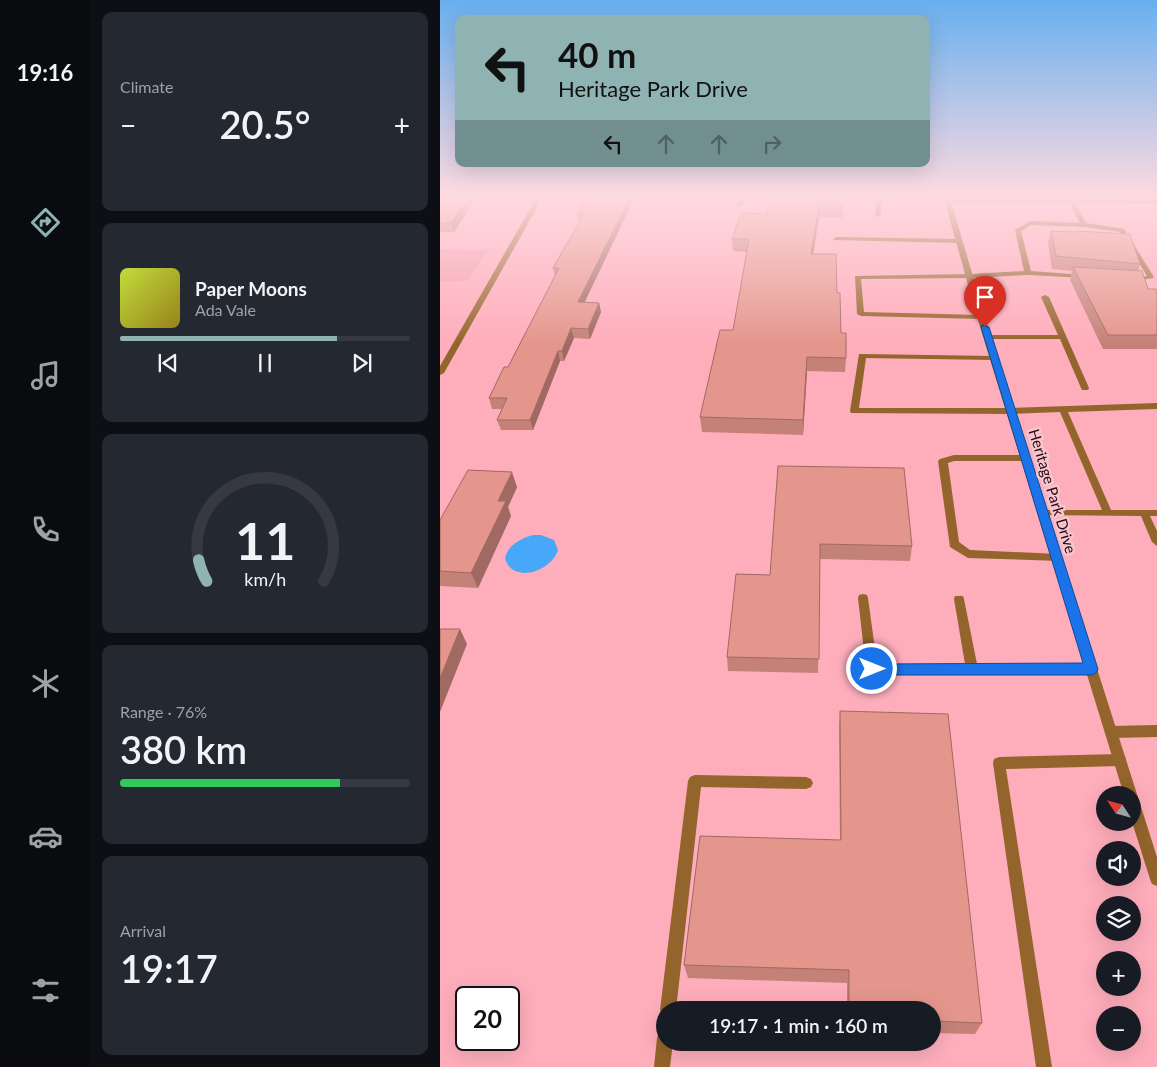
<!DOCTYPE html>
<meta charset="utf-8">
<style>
:root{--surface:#171b24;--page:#242831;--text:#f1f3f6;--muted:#9ea1a6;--line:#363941;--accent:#8eb3b2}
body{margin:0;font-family:Lato,sans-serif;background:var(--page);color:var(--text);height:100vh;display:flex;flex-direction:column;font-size:19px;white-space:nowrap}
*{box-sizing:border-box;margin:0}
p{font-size:16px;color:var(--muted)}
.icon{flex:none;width:28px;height:28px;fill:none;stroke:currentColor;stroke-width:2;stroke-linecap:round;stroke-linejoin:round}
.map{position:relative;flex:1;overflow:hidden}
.panel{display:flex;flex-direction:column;gap:12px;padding:12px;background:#0d0f14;width:350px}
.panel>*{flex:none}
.hud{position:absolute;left:15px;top:15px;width:475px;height:152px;border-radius:10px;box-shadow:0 5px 20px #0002;background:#8eb3b2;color:#111;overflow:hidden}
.needle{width:32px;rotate:306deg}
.tools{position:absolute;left:656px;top:786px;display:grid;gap:10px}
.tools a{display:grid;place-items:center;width:45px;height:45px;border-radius:50%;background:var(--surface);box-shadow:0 5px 20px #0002;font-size:25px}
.speed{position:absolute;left:15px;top:986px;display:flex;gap:10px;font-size:25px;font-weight:700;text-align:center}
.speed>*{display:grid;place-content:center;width:65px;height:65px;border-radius:50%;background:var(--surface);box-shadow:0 5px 20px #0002;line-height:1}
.speed .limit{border:2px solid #111;border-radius:8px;background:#fff;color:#111}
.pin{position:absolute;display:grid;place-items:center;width:42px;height:42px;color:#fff;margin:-51px -21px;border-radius:50% 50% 50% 0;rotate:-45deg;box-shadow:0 0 5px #0007}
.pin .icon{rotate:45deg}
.me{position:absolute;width:55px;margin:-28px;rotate:90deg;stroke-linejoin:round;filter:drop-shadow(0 0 4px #0008)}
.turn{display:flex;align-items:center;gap:18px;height:105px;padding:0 20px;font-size:22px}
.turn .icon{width:65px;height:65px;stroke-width:2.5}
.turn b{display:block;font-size:35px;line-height:42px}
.lanes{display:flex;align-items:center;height:48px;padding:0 20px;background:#0003;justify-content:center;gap:25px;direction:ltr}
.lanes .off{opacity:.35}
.big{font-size:38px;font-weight:600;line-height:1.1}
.panel .widget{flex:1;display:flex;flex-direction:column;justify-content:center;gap:8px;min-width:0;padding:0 18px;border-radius:10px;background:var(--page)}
.panel .dial{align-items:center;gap:0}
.dial svg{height:130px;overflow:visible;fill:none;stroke:var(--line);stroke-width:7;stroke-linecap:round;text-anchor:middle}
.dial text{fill:var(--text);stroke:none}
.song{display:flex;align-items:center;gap:15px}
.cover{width:60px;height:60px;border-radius:8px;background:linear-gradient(135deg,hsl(70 70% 55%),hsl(50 70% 35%))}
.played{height:5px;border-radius:2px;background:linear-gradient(90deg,var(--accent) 75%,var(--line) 75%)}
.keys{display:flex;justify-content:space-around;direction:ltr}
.heat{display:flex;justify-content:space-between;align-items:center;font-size:28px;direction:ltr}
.charge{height:8px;border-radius:4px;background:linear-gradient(90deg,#34c759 76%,var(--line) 0)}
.trip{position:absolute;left:216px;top:1001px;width:285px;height:50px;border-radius:25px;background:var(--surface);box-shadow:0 5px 20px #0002;font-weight:600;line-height:50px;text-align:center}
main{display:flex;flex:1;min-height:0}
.menu{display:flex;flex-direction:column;width:90px;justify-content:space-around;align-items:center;background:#090b0e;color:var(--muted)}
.menu .icon{width:35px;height:35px}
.menu .active{color:var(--accent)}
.menu b{font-size:22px;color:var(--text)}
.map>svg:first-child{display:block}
</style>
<main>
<nav class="menu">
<b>19:16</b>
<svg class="icon active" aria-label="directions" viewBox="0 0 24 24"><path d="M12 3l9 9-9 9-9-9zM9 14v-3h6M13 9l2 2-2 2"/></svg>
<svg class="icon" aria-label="music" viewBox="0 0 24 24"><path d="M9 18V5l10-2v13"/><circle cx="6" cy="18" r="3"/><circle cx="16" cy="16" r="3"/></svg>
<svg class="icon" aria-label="phone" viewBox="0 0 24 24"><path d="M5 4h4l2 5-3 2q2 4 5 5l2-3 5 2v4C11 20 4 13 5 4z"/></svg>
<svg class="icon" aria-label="climate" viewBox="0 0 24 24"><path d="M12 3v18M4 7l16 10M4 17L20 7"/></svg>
<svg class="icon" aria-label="car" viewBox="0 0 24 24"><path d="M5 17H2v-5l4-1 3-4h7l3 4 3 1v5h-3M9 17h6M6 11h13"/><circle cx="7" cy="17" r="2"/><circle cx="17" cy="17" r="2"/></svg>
<svg class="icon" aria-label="filters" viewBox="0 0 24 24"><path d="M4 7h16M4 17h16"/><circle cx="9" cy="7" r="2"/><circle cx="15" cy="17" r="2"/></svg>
</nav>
<section class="panel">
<div class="widget"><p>Climate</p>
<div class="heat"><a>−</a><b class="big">20.5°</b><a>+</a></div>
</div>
<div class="widget">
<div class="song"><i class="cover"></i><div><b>Paper Moons</b><p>Ada Vale</p></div></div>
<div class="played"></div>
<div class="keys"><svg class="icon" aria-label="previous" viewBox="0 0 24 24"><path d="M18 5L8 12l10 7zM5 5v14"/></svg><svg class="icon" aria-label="pause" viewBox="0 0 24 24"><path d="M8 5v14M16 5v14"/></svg><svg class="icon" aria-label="next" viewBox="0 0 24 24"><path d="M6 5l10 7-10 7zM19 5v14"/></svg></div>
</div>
<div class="widget dial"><svg viewBox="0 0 100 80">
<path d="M14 69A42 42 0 1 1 86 69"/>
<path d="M14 69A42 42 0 0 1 9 56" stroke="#8eb3b2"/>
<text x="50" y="56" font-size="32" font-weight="700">11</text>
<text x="50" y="72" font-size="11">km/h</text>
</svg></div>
<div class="widget"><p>Range · 76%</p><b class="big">380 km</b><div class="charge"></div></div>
<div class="widget"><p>Arrival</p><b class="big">19:17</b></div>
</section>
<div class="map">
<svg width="717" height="1067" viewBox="0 0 717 1067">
<rect width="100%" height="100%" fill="#feadbb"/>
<path fill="#f39ead" d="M 0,249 L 49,250 L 27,281 L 0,282 Z"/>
<path fill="#47a7f9" d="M 93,535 L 101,535 L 114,540 L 118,550 C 112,571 72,585 65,558 C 69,544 80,539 93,535 Z"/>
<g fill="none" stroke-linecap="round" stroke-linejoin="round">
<path fill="#93642b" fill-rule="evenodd" d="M 302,195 L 308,195 L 301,207 L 297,207 L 296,206 Z
M 436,195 L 442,195 L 441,215 L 438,217 L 435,215 Z
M 658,195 L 664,195 L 667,203 L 663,203 Z
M 632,200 L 635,202 L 646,223 L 684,229 L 714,277 L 713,278 L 689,282 L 689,280 L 707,276 L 680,232 L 644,227 L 591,225 L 581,231 L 591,271 L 644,275 L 646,276 L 646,278 L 588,275 L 530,278 L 421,279 L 424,312 L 541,315 L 545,317 L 541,319 L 421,316 L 417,314 L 415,276 L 530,274 L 584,271 L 575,230 L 590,221 L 640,223 L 629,202 Z
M 396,237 L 519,239 L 522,241 L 519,243 L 394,240 L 393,239 Z
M 605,295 L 609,297 L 649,388 L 648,390 L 642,390 L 641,388 L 620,339 L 548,339 L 544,337 L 548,335 L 618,335 L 601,297 Z
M 419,354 L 555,356 L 559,358 L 555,360 L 426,358 L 419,408 L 571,408 L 717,403 L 717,409 L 628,412 L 671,510 L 717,510 L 717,516 L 710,516 L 717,531 L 717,546 L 712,542 L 701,516 L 600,515 L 598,513 L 600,511 L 603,510 L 662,510 L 620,412 L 571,414 L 411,413 L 410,411 Z
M 514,455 L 586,455 L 591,458 L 586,461 L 514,461 L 508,463 L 519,542 L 530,550 L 617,554 L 621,555 L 622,558 L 621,561 L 528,558 L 510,547 L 498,461 L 500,459 Z
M 423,594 L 427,595 L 428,598 L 437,664 L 525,664 L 514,599 L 515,596 L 523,596 L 524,599 L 537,664 L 652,664 L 656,666 L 658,669 L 656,672 L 652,674 L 432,674 L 428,672 L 426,669 L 418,598 L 419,595 Z
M 717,725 L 717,737 L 671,738 L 667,736 L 665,732 L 667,728 L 671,726 Z
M 680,754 L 685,756 L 686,760 L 685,764 L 680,766 L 566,769 L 612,1067 L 596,1067 L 553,763 L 554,759 L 559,757 Z
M 255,775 L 366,777 L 371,779 L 373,783 L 371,787 L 366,789 L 261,787 L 236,1010 L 225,1010 L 225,1017 L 222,1016 L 220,1010 L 248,781 L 250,777 Z
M 225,1030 L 225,1042 L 233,1042 L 230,1067 L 214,1067 L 217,1038 L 219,1032 Z"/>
<path fill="#93642b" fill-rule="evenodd" d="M 98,195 L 104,195 L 4,373 L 0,375 L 0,366 Z
M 508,200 L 717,200 L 717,204 L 506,203 L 505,202 Z"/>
<path fill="#93642b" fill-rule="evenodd" d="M 503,195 L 509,195 L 545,317 L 717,857 L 717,886 L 712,884 L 710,879 L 692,822 L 692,795 L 684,795 L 537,317 Z"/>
</g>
<path fill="#c48178" d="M 0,195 L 38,195 L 14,232 L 0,232 Z
M 148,195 L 145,303 L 159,303 L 161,312 L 150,339 L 134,338 L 124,361 L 120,361 L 93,430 L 61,430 L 57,420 L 62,409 L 52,409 L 49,398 L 68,367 L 115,276 L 113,268 L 139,223 L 137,214 Z
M 404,195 L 403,218 L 379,217 L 373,254 L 397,293 L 401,333 L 406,358 L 405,372 L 367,371 L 363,435 L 262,432 L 260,417 L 293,330 L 307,252 L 293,251 L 292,239 L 327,214 Z
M 611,231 L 637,232 L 637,231 L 700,264 L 698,271 L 708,289 L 717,291 L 717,349 L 663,349 L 630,280 L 632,271 L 612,269 L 608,243 Z
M 338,466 L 472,546 L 470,561 L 380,559 L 378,673 L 288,671 L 287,657 L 330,575 Z
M 77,487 L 68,507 L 71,516 L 38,588 L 0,586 L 0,520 Z
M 400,711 L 542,1023 L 535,1034 L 492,1033 L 492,1010 L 407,1010 L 407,983 L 248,978 L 244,965 L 400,840 L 399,728 Z"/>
<path fill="#a06962" d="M 30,195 L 38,195 L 14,232 L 11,223 Z
M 191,195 L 196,195 L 140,312 L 138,302 Z
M 379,205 L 379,217 L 371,267 L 371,254 Z
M 159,303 L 161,312 L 150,339 L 148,329 Z
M 131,328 L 134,338 L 124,361 L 122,351 Z
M 118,351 L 120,361 L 93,430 L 90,420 Z
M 367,357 L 367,371 L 363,435 L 363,420 Z
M 72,472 L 77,487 L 68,507 L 71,516 L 38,588 L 31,573 L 58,501 Z
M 20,629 L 27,644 L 0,712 L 0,678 Z"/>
<path fill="#e4968c" stroke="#a06962" d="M 0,195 L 30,195 L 11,223 L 0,223 Z
M 148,195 L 191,195 L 138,302 L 159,303 L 148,329 L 131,328 L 122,351 L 118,351 L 90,420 L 57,420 L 67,398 L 49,398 L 64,367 L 68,367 L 119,268 L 113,268 L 144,214 L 137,214 Z
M 330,195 L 404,195 L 404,205 L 379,205 L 371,254 L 396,254 L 397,293 L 400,293 L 401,333 L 406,333 L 406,358 L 367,357 L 363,420 L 260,417 L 280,330 L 293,330 L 309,239 L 292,239 L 301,213 L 327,214 Z
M 611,231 L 637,232 L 637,231 L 690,234 L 700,264 L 616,256 Z
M 633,267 L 702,271 L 708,289 L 716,289 L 717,291 L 717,335 L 668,335 Z
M 338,466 L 464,468 L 472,546 L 380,544 L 379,659 L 287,657 L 296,574 L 330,575 Z
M 28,470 L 72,472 L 58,501 L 66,501 L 31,573 L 0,571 L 0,520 Z
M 0,629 L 20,629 L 0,678 Z
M 400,711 L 508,714 L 542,1023 L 492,1021 L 492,1010 L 409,1010 L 409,970 L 244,965 L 260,836 L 401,840 Z"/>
<linearGradient id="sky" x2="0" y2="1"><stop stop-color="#67afef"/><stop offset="0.57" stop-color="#ffdae0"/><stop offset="1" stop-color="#ffdae0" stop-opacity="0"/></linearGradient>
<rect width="717" height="345" fill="url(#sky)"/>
<path fill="#1a73e8" stroke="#114b97" d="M 542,325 L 549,327 L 658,669 L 656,673 L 652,675 L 432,675 L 428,673 L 426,669 L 428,665 L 432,664 L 643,663 L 541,327 Z"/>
<g text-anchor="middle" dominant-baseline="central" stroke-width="5" stroke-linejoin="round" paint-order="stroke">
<g font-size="15" fill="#24090f" stroke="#f7c5cd">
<text transform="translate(613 491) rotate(73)">Heritage Park Drive</text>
</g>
</g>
</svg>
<div class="tools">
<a><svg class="needle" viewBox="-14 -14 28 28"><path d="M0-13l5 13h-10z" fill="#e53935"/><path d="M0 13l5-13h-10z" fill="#9ea1a6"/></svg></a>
<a><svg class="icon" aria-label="sound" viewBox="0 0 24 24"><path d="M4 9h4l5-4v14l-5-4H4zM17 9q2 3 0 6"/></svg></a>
<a><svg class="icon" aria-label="layers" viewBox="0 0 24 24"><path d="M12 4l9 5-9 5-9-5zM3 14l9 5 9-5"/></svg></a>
<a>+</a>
<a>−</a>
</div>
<div class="speed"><div class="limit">20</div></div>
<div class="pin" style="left:545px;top:327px;background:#d93025"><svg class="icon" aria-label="arrive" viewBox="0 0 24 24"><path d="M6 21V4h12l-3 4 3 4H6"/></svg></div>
<svg class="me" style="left:432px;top:669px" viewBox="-20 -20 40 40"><circle r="17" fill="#1a73e8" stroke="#fff" stroke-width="3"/><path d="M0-11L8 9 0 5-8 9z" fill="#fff"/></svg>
<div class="trip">19:17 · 1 min · 160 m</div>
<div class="hud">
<div class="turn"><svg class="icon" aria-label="left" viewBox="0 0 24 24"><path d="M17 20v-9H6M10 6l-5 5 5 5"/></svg><div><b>40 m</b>Heritage Park Drive</div></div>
<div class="lanes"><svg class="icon" aria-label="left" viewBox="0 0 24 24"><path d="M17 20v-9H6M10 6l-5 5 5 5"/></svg><svg class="icon off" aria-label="ahead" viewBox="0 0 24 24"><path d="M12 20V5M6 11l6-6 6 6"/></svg><svg class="icon off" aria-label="ahead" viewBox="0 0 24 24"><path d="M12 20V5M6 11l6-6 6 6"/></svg><svg class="icon off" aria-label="right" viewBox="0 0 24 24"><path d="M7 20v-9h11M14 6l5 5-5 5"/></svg></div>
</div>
</div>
</main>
